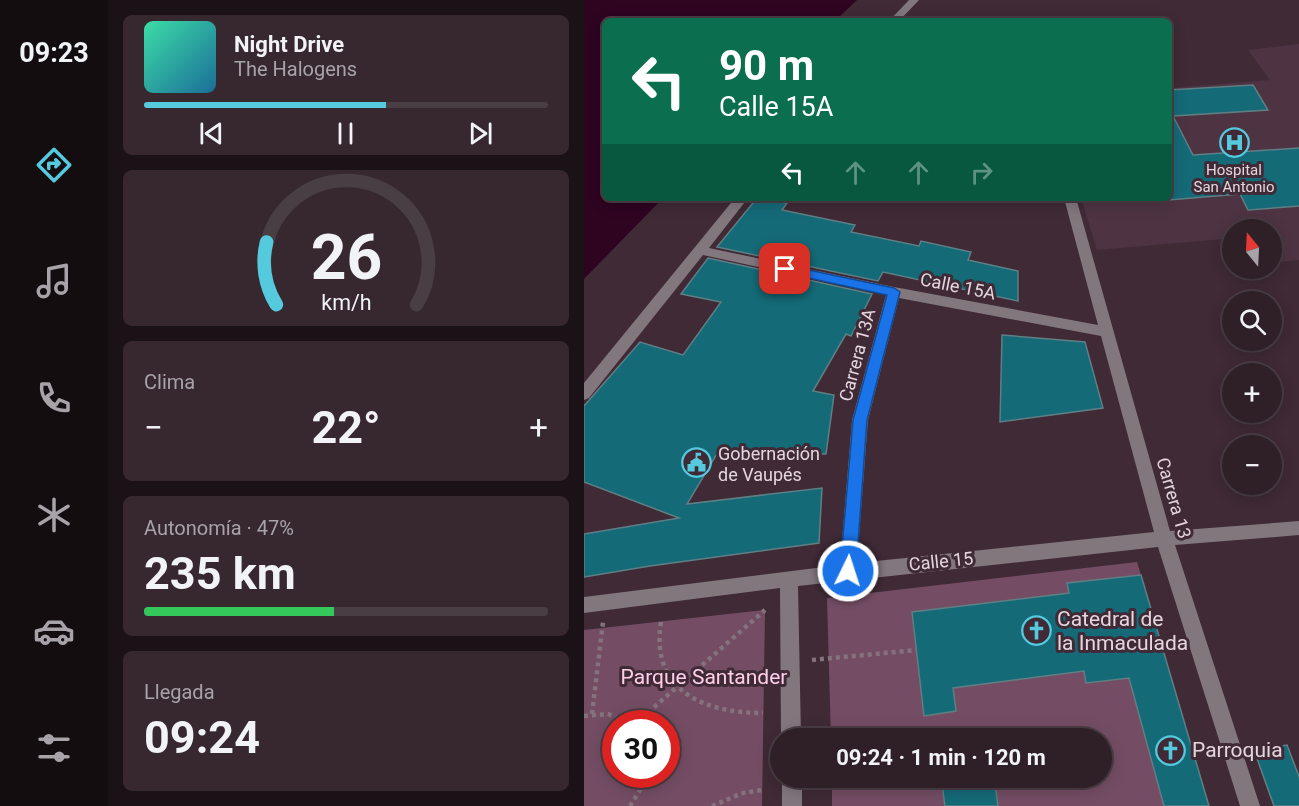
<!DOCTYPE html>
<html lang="es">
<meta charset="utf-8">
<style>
:root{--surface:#2f2028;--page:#372830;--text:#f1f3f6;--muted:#a7a3a8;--line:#4a3e45;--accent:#55cadf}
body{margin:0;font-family:Roboto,sans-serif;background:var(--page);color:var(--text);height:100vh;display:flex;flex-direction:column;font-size:22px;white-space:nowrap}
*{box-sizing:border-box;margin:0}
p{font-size:20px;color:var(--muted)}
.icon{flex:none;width:33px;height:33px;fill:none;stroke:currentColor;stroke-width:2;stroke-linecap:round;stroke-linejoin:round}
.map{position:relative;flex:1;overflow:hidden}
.panel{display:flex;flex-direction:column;gap:15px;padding:15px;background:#1a1216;width:476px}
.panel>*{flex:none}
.banner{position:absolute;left:18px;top:18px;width:570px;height:183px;border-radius:9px;box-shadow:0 3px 15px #0003,0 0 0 2px var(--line);background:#0b6e4f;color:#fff;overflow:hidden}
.needle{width:39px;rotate:342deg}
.buttons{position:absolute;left:638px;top:219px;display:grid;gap:12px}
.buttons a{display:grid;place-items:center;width:60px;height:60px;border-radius:50%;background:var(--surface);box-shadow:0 3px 15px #0003,0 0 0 2px var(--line);font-size:30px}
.speed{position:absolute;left:18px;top:710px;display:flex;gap:12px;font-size:30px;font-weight:700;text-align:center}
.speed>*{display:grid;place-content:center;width:78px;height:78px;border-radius:50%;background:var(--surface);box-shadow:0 3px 15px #0003,0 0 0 2px var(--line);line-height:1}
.speed .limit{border:9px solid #d22;background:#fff;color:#111}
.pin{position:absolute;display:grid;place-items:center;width:51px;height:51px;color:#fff;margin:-26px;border-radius:12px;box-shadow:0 3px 9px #0006}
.me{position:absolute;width:66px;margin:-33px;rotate:4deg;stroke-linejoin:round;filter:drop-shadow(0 0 4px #0008)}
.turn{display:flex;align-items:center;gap:21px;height:126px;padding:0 18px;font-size:27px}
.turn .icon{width:78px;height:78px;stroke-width:2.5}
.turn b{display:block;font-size:42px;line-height:51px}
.lanes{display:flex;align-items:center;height:57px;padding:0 18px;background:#0003;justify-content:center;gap:30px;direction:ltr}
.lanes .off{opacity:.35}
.big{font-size:45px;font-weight:700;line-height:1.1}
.panel .tile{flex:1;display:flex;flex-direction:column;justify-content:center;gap:9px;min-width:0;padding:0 21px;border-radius:9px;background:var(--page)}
.panel .dial{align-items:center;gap:0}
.dial svg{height:156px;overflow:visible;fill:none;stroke:var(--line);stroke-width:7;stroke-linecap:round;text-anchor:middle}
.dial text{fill:var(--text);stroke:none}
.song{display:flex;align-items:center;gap:18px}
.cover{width:72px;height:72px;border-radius:9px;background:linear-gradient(135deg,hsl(160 70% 55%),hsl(200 70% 35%))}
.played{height:6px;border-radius:3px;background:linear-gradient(90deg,var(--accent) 60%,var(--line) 60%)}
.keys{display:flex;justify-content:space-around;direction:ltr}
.heat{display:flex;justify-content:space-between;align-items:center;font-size:33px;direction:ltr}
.charge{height:9px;border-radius:4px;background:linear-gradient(90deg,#34c759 47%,var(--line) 0)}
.trip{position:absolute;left:186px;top:728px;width:342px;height:60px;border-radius:30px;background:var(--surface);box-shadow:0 3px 15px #0003,0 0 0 2px var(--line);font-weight:700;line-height:60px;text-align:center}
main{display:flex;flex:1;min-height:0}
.tab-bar{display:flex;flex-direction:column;width:108px;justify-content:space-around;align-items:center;background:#130d10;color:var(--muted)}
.tab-bar .icon{width:42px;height:42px}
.tab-bar .selected{color:var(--accent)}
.tab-bar b{font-size:27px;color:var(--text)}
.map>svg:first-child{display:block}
</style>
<main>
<nav class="tab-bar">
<b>09:23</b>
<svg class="icon selected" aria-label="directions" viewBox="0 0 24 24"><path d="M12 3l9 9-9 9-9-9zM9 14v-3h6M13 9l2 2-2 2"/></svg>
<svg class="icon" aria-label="music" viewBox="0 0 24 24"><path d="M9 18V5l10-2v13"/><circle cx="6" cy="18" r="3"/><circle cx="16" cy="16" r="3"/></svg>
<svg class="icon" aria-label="phone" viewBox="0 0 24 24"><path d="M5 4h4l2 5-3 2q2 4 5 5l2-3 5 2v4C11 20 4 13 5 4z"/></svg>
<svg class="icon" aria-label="climate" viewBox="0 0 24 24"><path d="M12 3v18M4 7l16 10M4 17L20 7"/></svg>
<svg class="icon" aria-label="car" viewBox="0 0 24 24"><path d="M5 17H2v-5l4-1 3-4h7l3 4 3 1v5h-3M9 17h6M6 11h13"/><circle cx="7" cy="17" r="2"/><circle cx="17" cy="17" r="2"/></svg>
<svg class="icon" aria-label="filters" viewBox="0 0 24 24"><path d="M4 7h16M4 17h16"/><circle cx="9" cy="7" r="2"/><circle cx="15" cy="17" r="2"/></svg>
</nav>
<section class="panel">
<div class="tile">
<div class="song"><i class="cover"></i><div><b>Night Drive</b><p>The Halogens</p></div></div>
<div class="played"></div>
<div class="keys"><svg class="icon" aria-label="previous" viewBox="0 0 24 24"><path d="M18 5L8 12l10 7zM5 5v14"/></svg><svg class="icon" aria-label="pause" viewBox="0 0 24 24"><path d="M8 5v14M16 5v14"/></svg><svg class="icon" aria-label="next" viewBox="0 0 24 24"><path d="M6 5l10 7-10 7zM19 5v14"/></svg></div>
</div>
<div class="tile dial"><svg viewBox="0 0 100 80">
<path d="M14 69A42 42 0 1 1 86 69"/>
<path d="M14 69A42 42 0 0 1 9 37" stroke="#55cadf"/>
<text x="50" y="56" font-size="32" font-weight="700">26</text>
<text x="50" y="72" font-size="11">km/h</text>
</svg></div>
<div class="tile"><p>Clima</p>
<div class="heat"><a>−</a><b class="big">22°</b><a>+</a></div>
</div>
<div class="tile"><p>Autonomía · 47%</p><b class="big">235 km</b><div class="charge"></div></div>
<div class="tile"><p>Llegada</p><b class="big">09:24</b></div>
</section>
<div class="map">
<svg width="716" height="806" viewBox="0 0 716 806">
<rect width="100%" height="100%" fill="#3f2a36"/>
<path fill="#4e3443" d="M 715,44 L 715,260 L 687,263 L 687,230 L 648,230 L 648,255 L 640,239 L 513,250 L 497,198 L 585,198 L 585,88 L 686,80 L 664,50 Z"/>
<path fill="#744d64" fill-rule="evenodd" d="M 553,562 L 557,575 L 483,583 L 485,593 L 329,612 L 372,711 L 369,688 L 500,671 L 503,683 L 545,678 L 580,806 L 414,806 L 410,777 L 518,777 L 518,738 L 247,738 L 243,598 Z
M 181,610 L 178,806 L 0,806 L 0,630 ZM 32,723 L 82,723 L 82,774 L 32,774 Z
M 248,777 L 357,777 L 361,806 L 248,806 Z"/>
<path fill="#2e0421" d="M 0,0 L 273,0 L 251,21 L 21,21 L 21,198 L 79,198 L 0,279 Z"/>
<path fill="#156a78" stroke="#5f7f85" stroke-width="1.5" d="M 669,85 L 684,110 L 589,116 L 609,155 L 716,148 L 716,206 L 664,210 L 656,194 L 585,200 L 585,90 Z
M 173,198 L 203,203 L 198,210 L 271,225 L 267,232 L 335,246 L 337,241 L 387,252 L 384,260 L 434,271 L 434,301 L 299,272 L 294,281 L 133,247 Z
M 124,258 L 288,294 L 267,336 L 262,334 L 229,391 L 250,395 L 242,454 L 134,452 L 103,504 L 238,488 L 235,543 L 66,566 L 0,577 L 0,534 L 95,518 L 0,482 L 0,406 L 56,342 L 99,355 L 137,302 L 97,294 Z
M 418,335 L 501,342 L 519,408 L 416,422 Z
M 557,575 L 625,806 L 580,806 L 545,678 L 502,683 L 500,671 L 369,688 L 372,711 L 340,716 L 328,612 L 485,593 L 483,583 Z
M 703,745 L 716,779 L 716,806 L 690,806 L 670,750 Z
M 357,777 L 410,777 L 414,806 L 361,806 Z"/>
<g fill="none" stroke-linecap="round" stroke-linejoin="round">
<path stroke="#84727c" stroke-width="4.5" stroke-dasharray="4 4" stroke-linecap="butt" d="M 77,622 C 66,691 120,713 179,713
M 228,660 L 332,650
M 8,714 L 19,622
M 0,716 L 24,714 L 45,723
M 52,723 L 181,610
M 46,806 L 58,787 L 61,774
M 128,806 L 159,793 L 178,790"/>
<path fill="#83777e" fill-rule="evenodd" d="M 325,0 L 335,0 L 315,21 L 305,21 Z
M 151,198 L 164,198 L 125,248 L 310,287 L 514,325 L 480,198 L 492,198 L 586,531 L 716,521 L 716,535 L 591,545 L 676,806 L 656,806 L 574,547 L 214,586 L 217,738 L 197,738 L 196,588 L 0,613 L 0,597 L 256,565 L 268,420 L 302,295 L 119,255 L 5,398 L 0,400 L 0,383 ZM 315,298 L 517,336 L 570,532 L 273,563 L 284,420 Z
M 198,777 L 218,777 L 218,806 L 198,806 Z"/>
</g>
<path fill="#1a73e8" stroke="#114b97" stroke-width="1.5" d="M 201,265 L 310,288 L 316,292 L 283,420 L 272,571 L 269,576 L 264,579 L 258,576 L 256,571 L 269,420 L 303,295 L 197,272 L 197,266 Z"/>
<defs>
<symbol id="hospital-ring" viewBox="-11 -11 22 22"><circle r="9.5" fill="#3f2a36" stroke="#55cadf" stroke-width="1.5"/><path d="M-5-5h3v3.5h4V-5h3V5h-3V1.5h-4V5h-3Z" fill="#55cadf"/></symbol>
<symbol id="civic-ring" viewBox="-11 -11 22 22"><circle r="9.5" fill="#3f2a36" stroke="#55cadf" stroke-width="1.5"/><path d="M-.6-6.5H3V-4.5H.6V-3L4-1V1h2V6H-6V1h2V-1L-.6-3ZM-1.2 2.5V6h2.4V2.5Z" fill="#55cadf"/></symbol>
<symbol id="church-ring" viewBox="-11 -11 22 22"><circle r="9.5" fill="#3f2a36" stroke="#55cadf" stroke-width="1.5"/><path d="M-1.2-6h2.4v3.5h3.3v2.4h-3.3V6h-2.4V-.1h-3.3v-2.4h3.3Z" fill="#55cadf"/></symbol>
</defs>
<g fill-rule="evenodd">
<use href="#hospital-ring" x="634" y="126" width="33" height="33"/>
<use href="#civic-ring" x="96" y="446" width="33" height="33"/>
<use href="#church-ring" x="436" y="614" width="33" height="33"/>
<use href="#church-ring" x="570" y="734" width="33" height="33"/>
</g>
<g text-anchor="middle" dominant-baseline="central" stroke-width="6" stroke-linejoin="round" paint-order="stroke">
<g font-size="15" fill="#e5d6de" stroke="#3f2a36">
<text x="650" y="170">Hospital<tspan x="650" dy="17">San Antonio</tspan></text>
</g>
<g font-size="18" fill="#e5d6de" stroke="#3f2a36">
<text transform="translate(374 286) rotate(11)">Calle 15A</text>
<text transform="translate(273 355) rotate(-75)">Carrera 13A</text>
<text transform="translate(590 498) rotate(74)">Carrera 13</text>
<text transform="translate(357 561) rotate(-6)">Calle 15</text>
</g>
<g font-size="18" fill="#e5d6de" stroke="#3f2a36" text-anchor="start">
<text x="134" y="453">Gobernación<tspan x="134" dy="21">de Vaupés</tspan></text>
</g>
<g font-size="21" fill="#e5d6de" stroke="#3f2a36" text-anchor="start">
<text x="473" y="619">Catedral de<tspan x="473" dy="24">la Inmaculada</tspan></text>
<text x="608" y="750">Parroquia</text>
</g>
<g font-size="21" fill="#ffcfea" stroke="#3f2a36">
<text x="120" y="677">Parque Santander</text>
</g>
</g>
</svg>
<div class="buttons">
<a><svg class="needle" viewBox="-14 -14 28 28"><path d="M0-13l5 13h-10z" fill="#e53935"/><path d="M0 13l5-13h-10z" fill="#a7a3a8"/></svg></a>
<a><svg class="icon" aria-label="search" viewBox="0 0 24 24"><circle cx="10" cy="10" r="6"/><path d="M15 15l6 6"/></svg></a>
<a>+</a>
<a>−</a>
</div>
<div class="speed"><div class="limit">30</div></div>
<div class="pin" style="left:201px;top:269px;background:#d93025"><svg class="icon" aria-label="arrive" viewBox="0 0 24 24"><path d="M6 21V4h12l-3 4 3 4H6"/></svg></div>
<svg class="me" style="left:264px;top:571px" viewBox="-20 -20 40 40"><circle r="17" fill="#1a73e8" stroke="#fff" stroke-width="3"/><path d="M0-11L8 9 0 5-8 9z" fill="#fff"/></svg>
<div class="trip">09:24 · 1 min · 120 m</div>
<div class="banner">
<div class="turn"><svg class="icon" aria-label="left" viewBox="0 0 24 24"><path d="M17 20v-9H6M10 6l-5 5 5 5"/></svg><div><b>90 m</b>Calle 15A</div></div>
<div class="lanes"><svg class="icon" aria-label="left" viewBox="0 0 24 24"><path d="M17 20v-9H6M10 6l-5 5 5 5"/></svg><svg class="icon off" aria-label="ahead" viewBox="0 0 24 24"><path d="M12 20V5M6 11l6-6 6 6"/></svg><svg class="icon off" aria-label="ahead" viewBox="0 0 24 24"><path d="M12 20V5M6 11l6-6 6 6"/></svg><svg class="icon off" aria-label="right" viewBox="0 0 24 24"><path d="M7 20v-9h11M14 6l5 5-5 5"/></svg></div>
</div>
</div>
</main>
